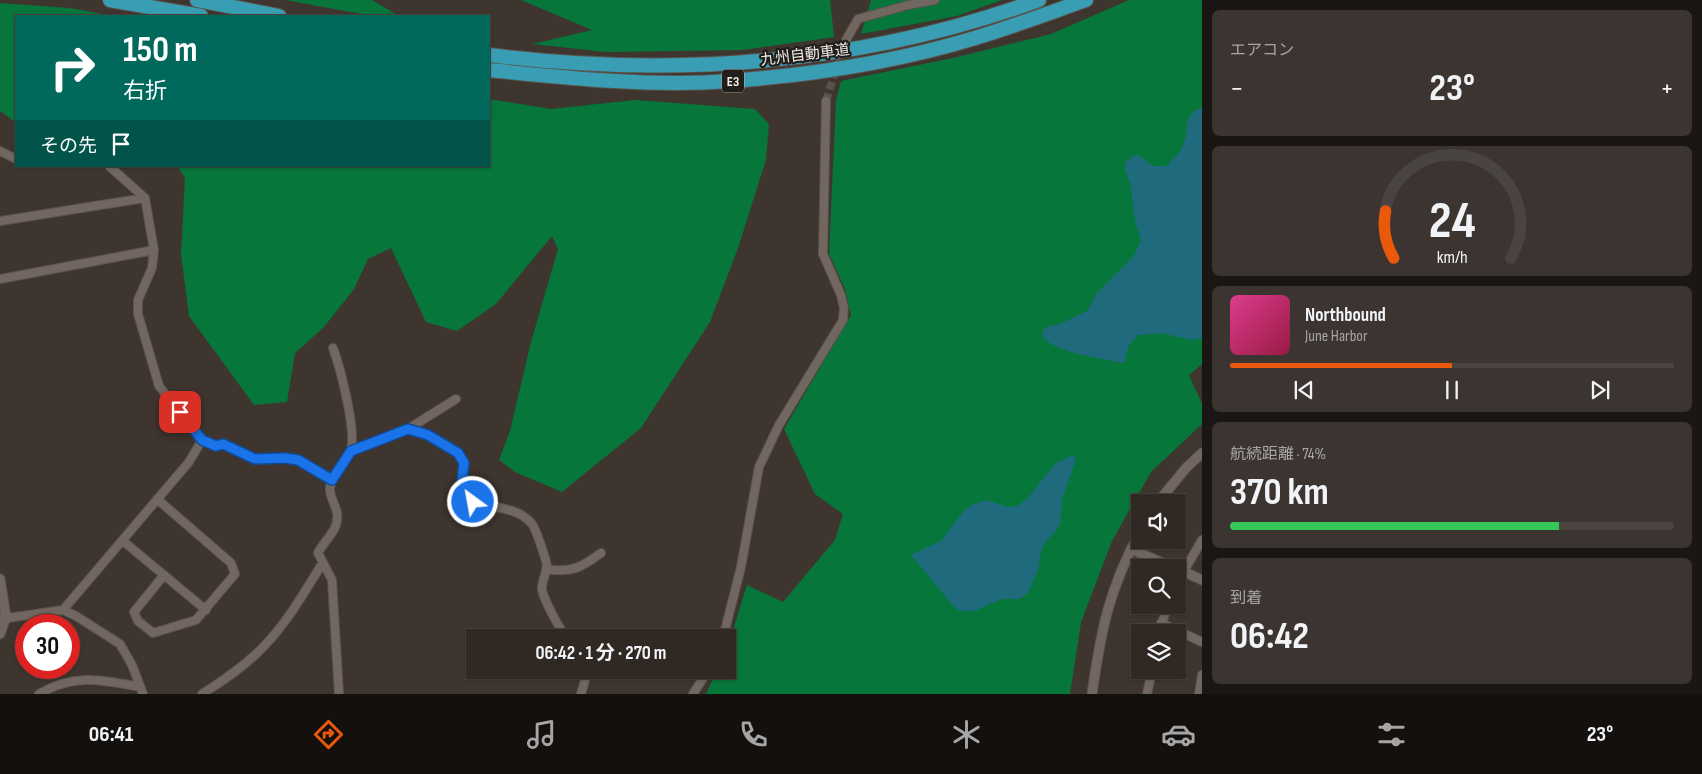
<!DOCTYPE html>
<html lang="ja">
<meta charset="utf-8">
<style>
:root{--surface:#2f2823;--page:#3b3430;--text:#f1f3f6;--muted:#a7a6a6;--line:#4a4441;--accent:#ea580c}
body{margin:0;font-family:"Sofia Sans Condensed","Noto Sans JP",sans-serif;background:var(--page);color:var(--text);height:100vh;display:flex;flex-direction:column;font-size:19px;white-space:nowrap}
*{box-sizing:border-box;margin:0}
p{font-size:16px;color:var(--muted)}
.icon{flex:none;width:28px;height:28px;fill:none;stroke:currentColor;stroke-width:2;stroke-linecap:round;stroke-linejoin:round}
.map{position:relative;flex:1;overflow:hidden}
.panel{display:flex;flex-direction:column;gap:10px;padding:10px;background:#1a1613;width:500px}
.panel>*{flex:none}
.guide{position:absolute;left:15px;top:15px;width:475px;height:152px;border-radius:0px;box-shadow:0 1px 4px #0004,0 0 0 1px var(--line);background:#00695c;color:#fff;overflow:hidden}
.controls{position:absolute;left:1131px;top:494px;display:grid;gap:10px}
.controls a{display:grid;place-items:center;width:55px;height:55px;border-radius:0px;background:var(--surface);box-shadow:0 1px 4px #0004,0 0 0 1px var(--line);font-size:25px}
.speed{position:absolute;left:15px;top:614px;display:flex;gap:10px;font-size:25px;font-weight:700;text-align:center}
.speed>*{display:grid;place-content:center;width:65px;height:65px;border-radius:50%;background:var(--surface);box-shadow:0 1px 4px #0004,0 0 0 1px var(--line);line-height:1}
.speed .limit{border:8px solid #d22;background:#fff;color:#111}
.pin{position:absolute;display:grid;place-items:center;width:42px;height:42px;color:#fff;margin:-21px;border-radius:10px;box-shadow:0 2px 8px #0006}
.me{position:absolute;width:55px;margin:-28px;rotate:328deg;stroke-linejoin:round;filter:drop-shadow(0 0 4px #0008)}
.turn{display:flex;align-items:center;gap:18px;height:105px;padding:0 25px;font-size:22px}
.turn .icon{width:65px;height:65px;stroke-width:2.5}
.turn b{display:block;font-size:35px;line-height:42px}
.then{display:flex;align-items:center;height:48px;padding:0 25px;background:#0003;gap:10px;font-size:19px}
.big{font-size:38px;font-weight:700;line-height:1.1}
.panel .tile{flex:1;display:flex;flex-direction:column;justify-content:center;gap:8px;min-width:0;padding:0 18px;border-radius:8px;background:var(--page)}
.panel .dial{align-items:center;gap:0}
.dial svg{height:130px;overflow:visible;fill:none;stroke:var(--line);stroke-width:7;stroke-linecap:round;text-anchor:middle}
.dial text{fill:var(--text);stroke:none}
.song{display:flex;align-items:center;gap:15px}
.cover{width:60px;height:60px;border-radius:8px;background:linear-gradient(135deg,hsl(330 70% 55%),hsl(340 70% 35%))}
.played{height:5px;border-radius:2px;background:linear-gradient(90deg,var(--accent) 50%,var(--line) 50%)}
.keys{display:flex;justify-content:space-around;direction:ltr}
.heat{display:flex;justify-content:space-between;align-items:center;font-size:28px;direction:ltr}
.charge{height:8px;border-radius:4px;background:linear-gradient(90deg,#34c759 74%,var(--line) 0)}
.trip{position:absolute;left:466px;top:629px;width:270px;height:50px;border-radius:0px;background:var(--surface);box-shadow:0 1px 4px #0004,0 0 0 1px var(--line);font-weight:700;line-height:50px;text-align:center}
.dock{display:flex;height:80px;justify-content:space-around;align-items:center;background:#13100e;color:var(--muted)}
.dock .icon{width:35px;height:35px}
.dock .active{color:var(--accent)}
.dock b{font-size:22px;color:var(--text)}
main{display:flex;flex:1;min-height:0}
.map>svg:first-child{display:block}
</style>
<main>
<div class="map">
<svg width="1202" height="694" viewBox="0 0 1202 694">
<rect width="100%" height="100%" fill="#3f352f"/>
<path fill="#06763b" d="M 285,0 L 372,0 L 399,16 L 373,16 Z
M 521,0 L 830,0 L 834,37 L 743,50 L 606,52 L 532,44 L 592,30 Z
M 871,0 L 1002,0 L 957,16 L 861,34 Z
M 1129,0 L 1202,0 L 1202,364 L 1189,375 L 1202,404 L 1202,424 L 1151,472 L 1112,541 L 1081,622 L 1070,694 L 706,694 L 717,670 L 728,670 L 728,646 L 747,585 L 783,602 L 835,540 L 843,514 L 815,494 L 784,429 L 851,315 L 845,289 L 829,254 L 836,101 L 841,81 L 953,58 L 1051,34 Z
M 0,3 L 70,8 L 114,16 L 16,16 L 16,123 L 0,111 Z
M 489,99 L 551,109 L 635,100 L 755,109 L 769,124 L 766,160 L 738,248 L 710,322 L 641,428 L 562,492 L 515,472 L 499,460 L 510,431 L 531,342 L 558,249 L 552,236 L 496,304 L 457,331 L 426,322 L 391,248 L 368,259 L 354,289 L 324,327 L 295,353 L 287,402 L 254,405 L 189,316 L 181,254 L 185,178 L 177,166 L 489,166 Z"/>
<path fill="#1f6b7d" d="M 1202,107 L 1202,338 L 1192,340 L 1161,333 L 1138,335 L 1129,345 L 1124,363 C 1105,359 1054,353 1042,336 L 1044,328 L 1062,323 L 1087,311 L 1097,293 L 1134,256 L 1141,240 L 1135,221 L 1131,186 L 1125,169 L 1126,162 L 1133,156 L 1139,155 L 1152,166 L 1167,166 C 1173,159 1181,151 1184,143 C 1191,124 1180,118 1202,107 Z
M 1073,455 L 1076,459 L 1062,500 L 1060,525 L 1042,547 L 1038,570 L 1028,593 L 1019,599 L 1001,599 L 975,611 L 961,611 L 955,608 L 911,555 L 941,541 L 963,512 L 971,505 L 987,500 L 1008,507 L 1017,506 L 1026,500 L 1056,463 Z"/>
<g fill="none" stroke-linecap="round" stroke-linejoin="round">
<path stroke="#5a504b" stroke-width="8" stroke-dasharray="8 4" stroke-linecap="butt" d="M 826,101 L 842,50"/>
<defs>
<path id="minor" d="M 846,40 L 858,19 L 908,5 L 935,0
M 0,151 L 16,159
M 109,166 L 145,198 L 154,250 L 152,268 L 138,300 L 138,314 L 159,386 L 202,440 L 216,447 L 223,444 L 255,459 L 284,458 L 298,460 L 332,480
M 0,221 L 145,198
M 0,279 L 154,250
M 333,348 C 340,367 358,435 350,452 C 344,465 331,474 330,488 C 329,496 336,505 337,513 C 340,530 324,540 318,553 L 332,580 L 339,694
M 408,429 L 456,399
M 351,451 L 408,429 L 428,435 L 458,453 L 464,463 L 461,490 C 478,513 514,501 532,524 C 536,529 547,562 547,567 C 546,574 541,583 542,590 C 544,600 560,630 567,638
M 157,499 L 231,563 L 235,574 L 196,620 L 153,633 L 138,621 L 134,612 L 164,575
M 123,541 L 206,610
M 546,569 C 571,573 581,568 601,553
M 1178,581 L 1202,540
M 63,610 L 189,462 L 202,440
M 0,619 L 63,610 L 76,616 L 120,644 L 132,665 L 143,694
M 1161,623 L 1202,642
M 1159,632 L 1168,605
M 723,638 L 741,567 L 759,467 L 779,425 L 843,320 L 844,308 L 841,295 L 823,254 L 826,101
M 39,694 C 74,673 103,680 140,687
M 202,694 C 224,680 248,664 266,644 C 288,621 305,591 322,564
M 581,694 L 588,670
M 693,694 L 708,670
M 1147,694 L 1152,670
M 1199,694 L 1202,675"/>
<path id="tertiary" d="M 1158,502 L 1186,468 L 1202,453
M 1131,549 L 1174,568
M 1178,569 L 1202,580
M 0,579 L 6,617 L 0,634
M 1092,694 C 1101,630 1109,589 1140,532"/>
<path id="motorway" d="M 110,0 L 201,16
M 197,0 L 279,16
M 489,55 C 675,78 862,64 1039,0
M 489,70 C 568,78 650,87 730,81 C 812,75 896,62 975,38 C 1012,27 1049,13 1086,0"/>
</defs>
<use href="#minor" stroke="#5a534d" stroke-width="10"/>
<use href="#tertiary" stroke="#5a534d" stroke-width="11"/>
<use href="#motorway" stroke="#5a534d" stroke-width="16"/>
<use href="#minor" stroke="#716760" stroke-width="8"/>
<use href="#tertiary" stroke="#716760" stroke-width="9"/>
<use href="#motorway" stroke="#399eb3" stroke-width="14"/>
</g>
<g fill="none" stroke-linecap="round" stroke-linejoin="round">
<defs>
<path id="route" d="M 180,412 L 202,440 L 216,446 L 223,444 L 255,459 L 284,458 L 298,460 L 332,480 L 351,451 L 408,429 L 428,435 L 458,453 L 464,463 L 461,490 L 473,502"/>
</defs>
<use href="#route" stroke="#114b97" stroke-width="12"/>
<use href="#route" stroke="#1a73e8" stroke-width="9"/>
</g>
<g text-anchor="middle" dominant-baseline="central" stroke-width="4.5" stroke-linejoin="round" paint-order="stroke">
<rect fill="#221e1b" stroke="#b3aeaa" stroke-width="1" x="722" y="69.5" width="22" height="23" rx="4"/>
<g font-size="14" font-weight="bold" fill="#f1ebe7">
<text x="733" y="81">E3</text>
</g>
<g font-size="15" fill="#f1ebe7" stroke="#221e1b">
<text transform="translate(805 55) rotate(-7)">九州自動車道</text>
</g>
</g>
</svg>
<div class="controls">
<a><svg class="icon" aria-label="sound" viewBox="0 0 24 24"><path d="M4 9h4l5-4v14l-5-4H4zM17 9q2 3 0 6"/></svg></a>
<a><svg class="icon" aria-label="search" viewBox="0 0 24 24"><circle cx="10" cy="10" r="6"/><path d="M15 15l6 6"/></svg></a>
<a><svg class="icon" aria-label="layers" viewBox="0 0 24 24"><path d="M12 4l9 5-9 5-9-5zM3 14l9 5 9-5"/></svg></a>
</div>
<div class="speed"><div class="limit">30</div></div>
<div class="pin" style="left:180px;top:412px;background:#d93025"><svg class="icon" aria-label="arrive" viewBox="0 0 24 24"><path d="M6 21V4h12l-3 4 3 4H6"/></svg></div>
<svg class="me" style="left:473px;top:502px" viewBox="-20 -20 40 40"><circle r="17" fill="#1a73e8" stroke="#fff" stroke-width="3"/><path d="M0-11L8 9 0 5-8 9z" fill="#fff"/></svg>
<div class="trip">06:42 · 1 分 · 270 m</div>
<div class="guide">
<div class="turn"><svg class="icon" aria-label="right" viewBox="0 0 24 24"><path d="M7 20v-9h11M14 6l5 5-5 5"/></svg><div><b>150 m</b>右折</div></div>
<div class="then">その先<svg class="icon" aria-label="arrive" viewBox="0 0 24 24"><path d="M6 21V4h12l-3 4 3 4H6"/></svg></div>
</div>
</div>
<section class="panel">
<div class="tile"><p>エアコン</p>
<div class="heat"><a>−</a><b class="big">23°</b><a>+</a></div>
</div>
<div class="tile dial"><svg viewBox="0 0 100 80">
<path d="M14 69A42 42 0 1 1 86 69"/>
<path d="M14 69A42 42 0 0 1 9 40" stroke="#ea580c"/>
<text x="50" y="56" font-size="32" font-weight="700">24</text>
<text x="50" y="72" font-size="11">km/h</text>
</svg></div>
<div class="tile">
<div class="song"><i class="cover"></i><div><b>Northbound</b><p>June Harbor</p></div></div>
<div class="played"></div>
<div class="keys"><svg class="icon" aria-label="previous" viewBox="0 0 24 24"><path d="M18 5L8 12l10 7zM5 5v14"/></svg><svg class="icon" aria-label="pause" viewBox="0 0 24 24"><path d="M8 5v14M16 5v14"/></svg><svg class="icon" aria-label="next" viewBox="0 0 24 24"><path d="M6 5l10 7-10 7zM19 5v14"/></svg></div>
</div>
<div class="tile"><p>航続距離 · 74%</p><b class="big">370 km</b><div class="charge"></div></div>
<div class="tile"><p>到着</p><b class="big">06:42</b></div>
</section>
</main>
<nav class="dock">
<b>06:41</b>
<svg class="icon active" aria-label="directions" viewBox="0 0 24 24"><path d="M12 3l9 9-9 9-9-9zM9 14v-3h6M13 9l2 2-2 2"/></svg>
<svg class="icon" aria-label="music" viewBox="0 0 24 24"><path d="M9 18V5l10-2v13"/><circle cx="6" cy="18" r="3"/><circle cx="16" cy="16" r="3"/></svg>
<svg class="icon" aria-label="phone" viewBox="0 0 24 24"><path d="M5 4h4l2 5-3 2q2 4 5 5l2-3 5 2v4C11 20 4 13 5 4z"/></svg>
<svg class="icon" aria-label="climate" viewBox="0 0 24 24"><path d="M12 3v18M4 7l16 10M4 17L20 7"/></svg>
<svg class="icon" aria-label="car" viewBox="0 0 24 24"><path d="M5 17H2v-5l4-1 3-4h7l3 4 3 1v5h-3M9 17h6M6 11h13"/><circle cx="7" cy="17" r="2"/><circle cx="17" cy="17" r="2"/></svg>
<svg class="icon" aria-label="filters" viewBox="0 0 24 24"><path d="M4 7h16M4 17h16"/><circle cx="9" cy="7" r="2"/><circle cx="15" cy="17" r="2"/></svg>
<b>23°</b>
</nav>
